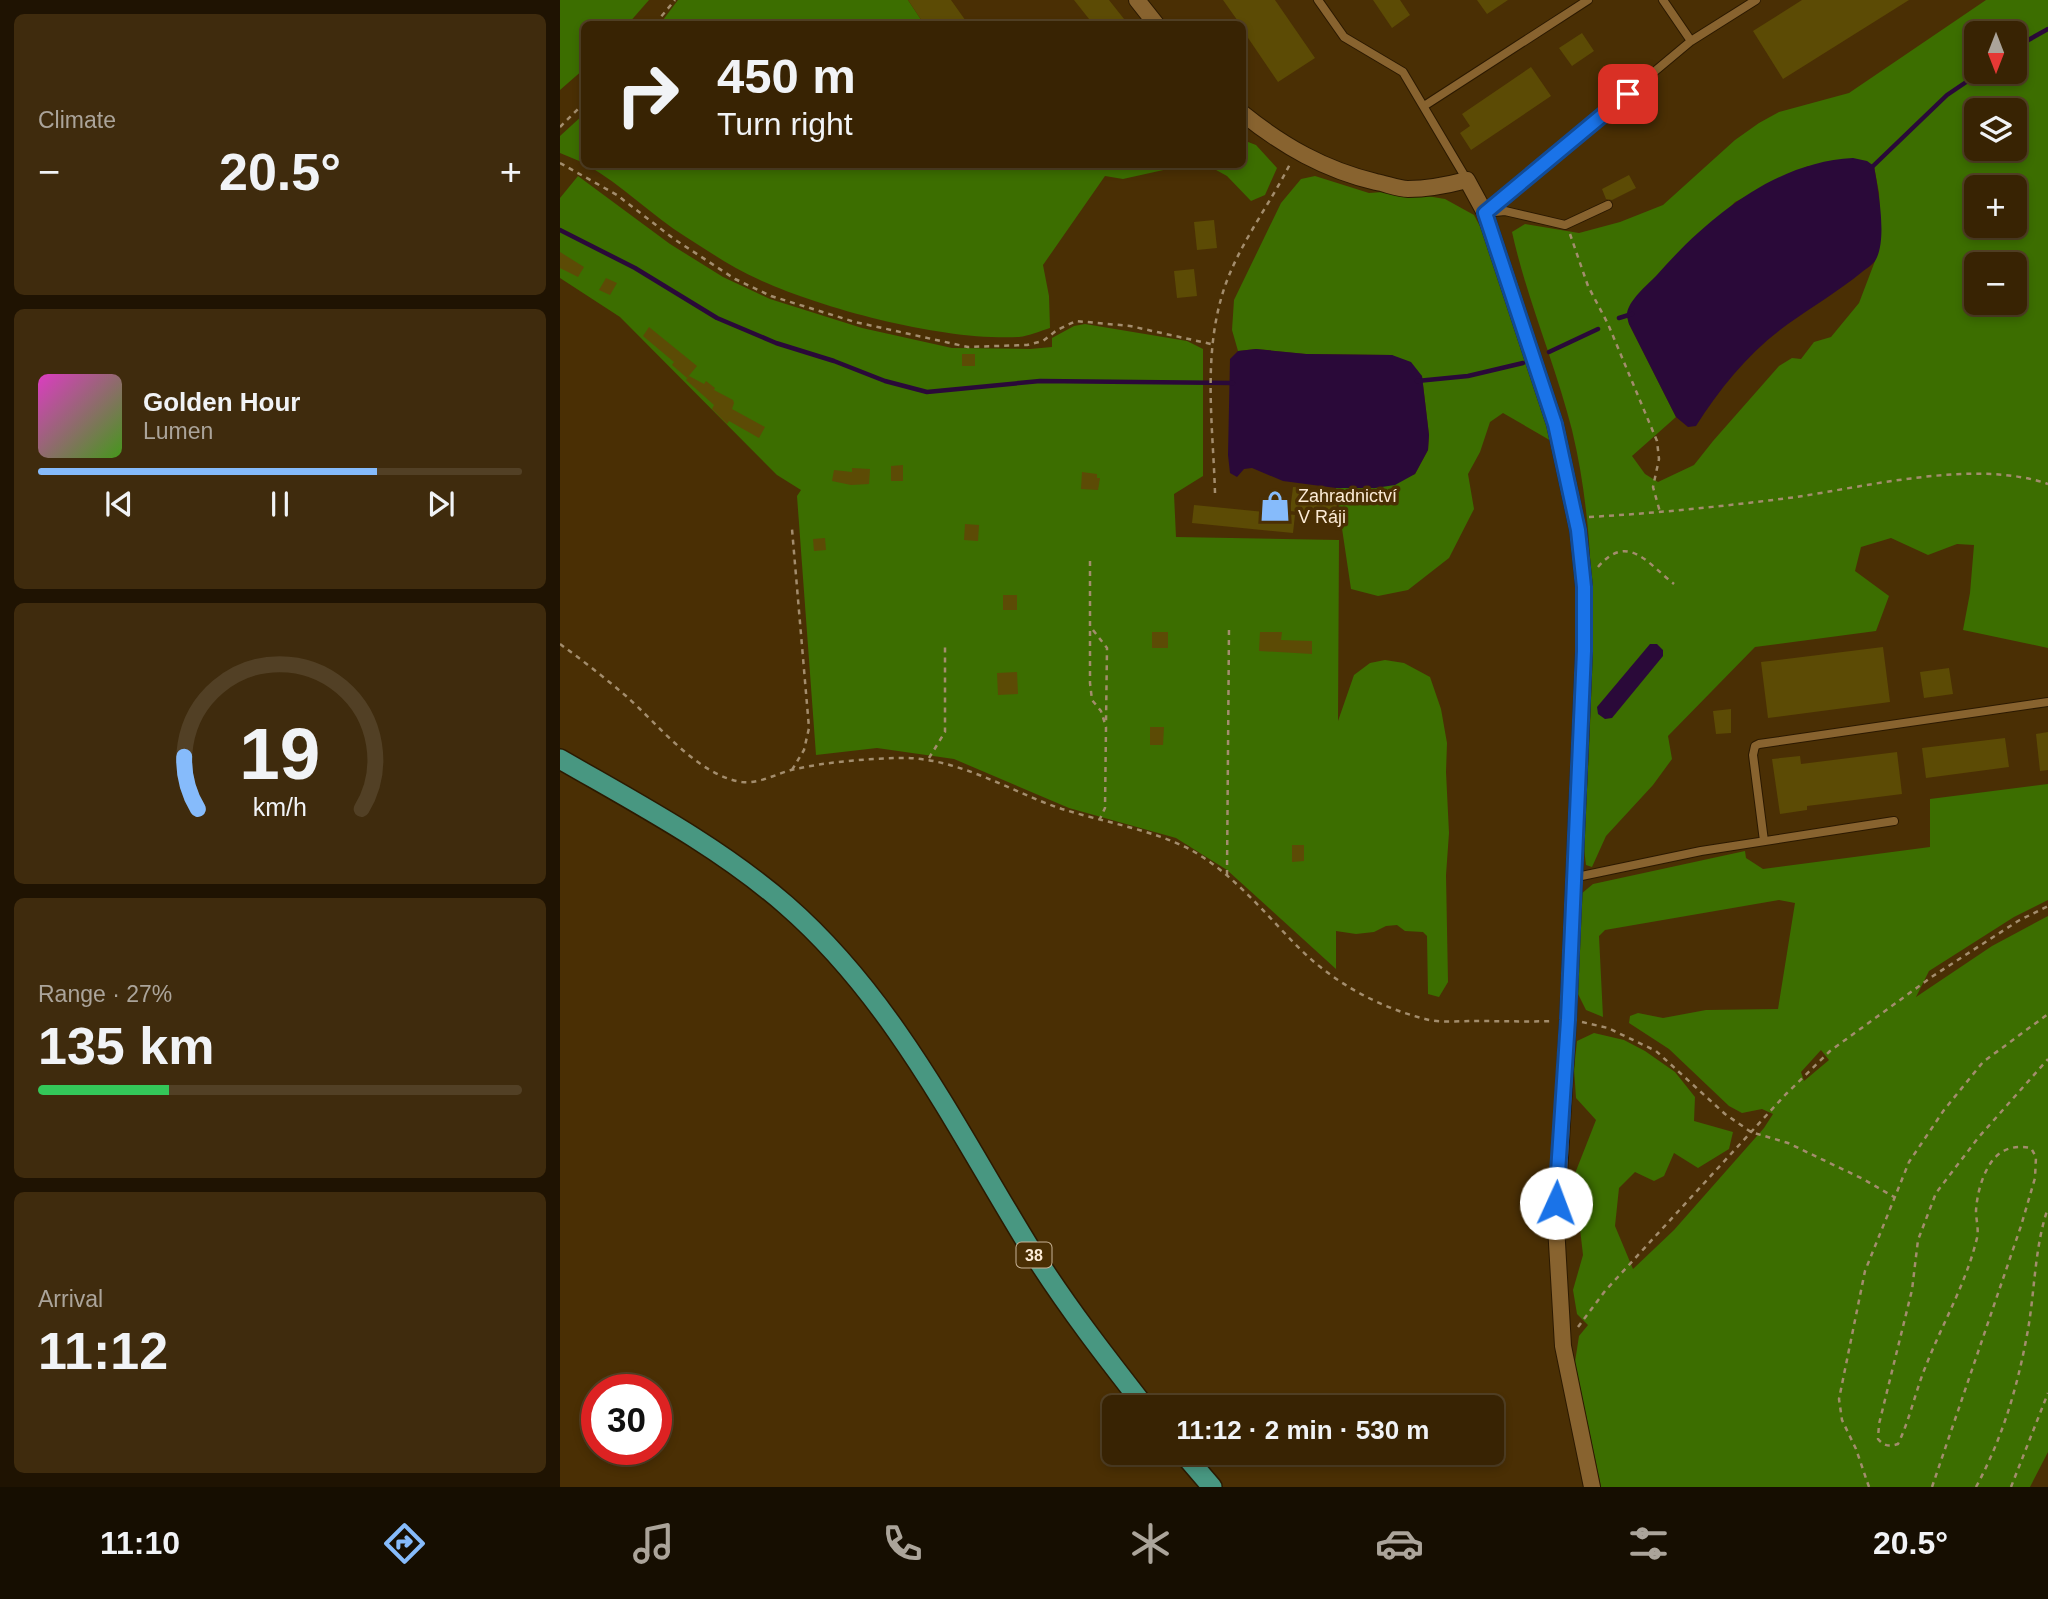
<!DOCTYPE html>
<meta charset="utf-8">
<style>
:root{--surface:#382303;--page:#3f2b0d;--text:#f1f3f6;--muted:#aba49a;--line:#524025;--accent:#86bbfb}
body{margin:0;font-family:Helvetica,sans-serif;background:var(--page);color:var(--text);height:100vh;display:flex;flex-direction:column;font-size:26px;white-space:nowrap}
*{box-sizing:border-box;margin:0}
p{font-size:23px;color:var(--muted)}
.icon{flex:none;width:38px;height:38px;fill:none;stroke:currentColor;stroke-width:2;stroke-linecap:round;stroke-linejoin:round}
.map{position:relative;flex:1;overflow:hidden}
.sheet{display:flex;flex-direction:column;gap:14px;padding:14px;background:#1f1302;width:560px}
.sheet>*{flex:none}
.banner{position:absolute;left:21px;top:21px;width:665px;height:147px;border-radius:10px;box-shadow:0 4px 10px #0003,0 0 0 2px var(--line);background:#382303;color:var(--text);overflow:hidden}
.needle{width:46px;rotate:180deg}
.buttons{position:absolute;left:1404px;top:21px;display:grid;gap:14px}
.buttons a{display:grid;place-items:center;width:63px;height:63px;border-radius:10px;background:var(--surface);box-shadow:0 4px 10px #0003,0 0 0 2px var(--line);font-size:35px}
.speed{position:absolute;left:21px;top:1374px;display:flex;gap:14px;font-size:35px;font-weight:700;text-align:center}
.speed>*{display:grid;place-content:center;width:91px;height:91px;border-radius:50%;background:var(--surface);box-shadow:0 4px 10px #0003,0 0 0 2px var(--line);line-height:1}
.speed .limit{border:10px solid #d22;background:#fff;color:#111}
.pin{position:absolute;display:grid;place-items:center;width:60px;height:60px;color:#fff;margin:-30px;border-radius:14px;box-shadow:0 4px 10px #0006}
.me{position:absolute;width:77px;margin:-38px;rotate:2deg;stroke-linejoin:round;filter:drop-shadow(0 0 5px #0008)}
.turn{display:flex;align-items:center;gap:24px;height:147px;padding:0 21px;font-size:32px}
.turn .icon{width:91px;height:91px;stroke-width:2.5}
.turn b{display:block;font-size:49px;line-height:60px}
.big{font-size:52px;font-weight:800;line-height:1.1}
.sheet .tile{flex:1;display:flex;flex-direction:column;justify-content:center;gap:10px;min-width:0;padding:0 24px;border-radius:10px;background:var(--page)}
.sheet .dial{align-items:center;gap:0}
.dial svg{height:182px;overflow:visible;fill:none;stroke:var(--line);stroke-width:7;stroke-linecap:round;text-anchor:middle}
.dial text{fill:var(--text);stroke:none}
.song{display:flex;align-items:center;gap:21px}
.cover{width:84px;height:84px;border-radius:10px;background:linear-gradient(135deg,hsl(310 70% 55%),hsl(100 70% 35%))}
.played{height:7px;border-radius:4px;background:linear-gradient(90deg,var(--accent) 70%,var(--line) 70%)}
.keys{display:flex;justify-content:space-around;direction:ltr}
.heat{display:flex;justify-content:space-between;align-items:center;font-size:38px;direction:ltr}
.charge{height:10px;border-radius:5px;background:linear-gradient(90deg,#34c759 27%,var(--line) 0)}
.trip{position:absolute;left:542px;top:1395px;width:402px;height:70px;border-radius:10px;background:var(--surface);box-shadow:0 4px 10px #0003,0 0 0 2px var(--line);font-weight:800;line-height:70px;text-align:center}
.menu{display:flex;height:112px;justify-content:space-around;align-items:center;background:#160e01;color:var(--muted)}
.menu .icon{width:49px;height:49px}
.menu .on{color:var(--accent)}
.menu b{font-size:32px;color:var(--text)}
main{display:flex;flex:1;min-height:0}
.map>svg:first-child{display:block}
</style>
<main>
<section class="sheet">
<div class="tile"><p>Climate</p>
<div class="heat"><a>−</a><b class="big">20.5°</b><a>+</a></div>
</div>
<div class="tile">
<div class="song"><i class="cover"></i><div><b>Golden Hour</b><p>Lumen</p></div></div>
<div class="played"></div>
<div class="keys"><svg class="icon" aria-label="previous" viewBox="0 0 24 24"><path d="M18 5L8 12l10 7zM5 5v14"/></svg><svg class="icon" aria-label="pause" viewBox="0 0 24 24"><path d="M8 5v14M16 5v14"/></svg><svg class="icon" aria-label="next" viewBox="0 0 24 24"><path d="M6 5l10 7-10 7zM19 5v14"/></svg></div>
</div>
<div class="tile dial"><svg viewBox="0 0 100 80">
<path d="M14 69A42 42 0 1 1 86 69"/>
<path d="M14 69A42 42 0 0 1 8 46" stroke="#86bbfb"/>
<text x="50" y="56" font-size="32" font-weight="700">19</text>
<text x="50" y="72" font-size="11">km/h</text>
</svg></div>
<div class="tile"><p>Range · 27%</p><b class="big">135 km</b><div class="charge"></div></div>
<div class="tile"><p>Arrival</p><b class="big">11:12</b></div>
</section>
<div class="map">
<svg width="1488" height="1487" viewBox="0 0 1488 1487">
<rect width="100%" height="100%" fill="#4a2f04"/>
<path fill="#3c6e00" fill-rule="evenodd" d="M 0,0 L 89,0 L 68,24 L 24,24 L 24,69 L 0,90 Z
M 118,0 L 348,0 L 364,24 L 100,24 Z
M 1426,0 L 1488,0 L 1488,648 L 1403,630 L 1410,593 L 1414,545 L 1397,544 L 1368,555 L 1331,538 L 1301,547 L 1295,571 L 1329,596 L 1316,631 L 1195,647 L 1108,736 L 1112,759 L 1093,785 L 1046,836 L 1032,867 L 1026,865 L 1024,849 C 1030,714 1044,562 1012,430 C 995,363 967,300 952,232 L 965,224 L 1019,233 L 1060,222 L 1103,205 L 1175,140 L 1199,123 L 1219,112 L 1289,93 ZM 1416,33 L 1454,33 L 1454,72 L 1416,72 ZM 1416,110 L 1454,110 L 1454,149 L 1416,149 ZM 1248,166 L 1314,166 L 1319,193 L 1321,235 L 1315,261 L 1299,303 L 1271,337 L 1254,342 L 1241,359 L 1232,358 L 1219,366 L 1153,441 L 1134,465 L 1098,482 L 1085,474 L 1072,456 L 1116,417 L 1069,324 L 1067,315 L 1175,202 ZM 1416,187 L 1454,187 L 1454,226 L 1416,226 ZM 1416,264 L 1454,264 L 1454,303 L 1416,303 Z
M 24,114 L 24,163 L 0,153 L 0,136 Z
M 683,140 L 696,145 L 717,168 L 705,195 L 691,201 L 667,176 L 647,165 L 682,164 Z
M 27,165 L 626,165 L 563,179 L 545,176 L 483,265 L 489,296 L 490,328 C 480,331 469,336 459,337 C 386,341 266,310 200,280 C 174,269 150,252 126,237 C 91,215 62,185 27,165 Z
M 18,176 L 110,244 L 163,277 L 210,299 L 302,328 L 392,348 L 470,349 L 492,347 L 492,338 L 514,326 L 525,324 L 627,341 L 643,349 L 643,476 L 614,494 L 616,537 L 779,540 L 778,721 L 794,675 L 810,663 L 825,660 L 844,663 L 870,677 L 881,709 L 887,743 L 886,772 L 889,833 L 886,875 L 888,982 L 879,997 L 868,994 L 867,936 L 863,932 L 845,931 L 837,925 L 826,926 L 814,932 L 796,934 L 776,931 L 776,969 L 667,870 L 616,838 L 509,808 L 394,759 L 317,748 L 256,755 L 237,496 L 241,490 L 217,475 L 60,317 L 0,278 L 0,198 Z
M 755,176 L 809,193 L 837,191 L 885,199 L 914,215 L 933,251 L 993,442 L 943,413 L 930,422 L 920,452 L 908,474 L 914,509 L 889,558 L 848,590 L 818,596 L 791,589 L 776,488 L 815,488 L 855,474 L 868,450 L 869,435 L 862,376 L 832,355 L 746,354 L 696,349 L 678,351 L 672,330 L 674,300 L 721,203 L 741,179 Z
M 1488,784 L 1488,900 L 1454,917 L 1369,971 L 1356,997 L 1432,946 L 1488,916 L 1488,1452 L 1470,1487 L 1041,1487 L 1015,1362 L 1019,1336 L 1028,1325 L 1017,1314 L 1013,1290 L 1023,1255 L 1014,1176 L 1036,1120 L 1016,1098 L 1014,1069 L 1017,1041 L 1034,1033 L 1064,1040 L 1085,1051 L 1115,1072 L 1135,1097 L 1134,1121 L 1173,1132 L 1169,1149 L 1138,1168 L 1114,1153 L 1104,1176 L 1094,1181 L 1075,1172 L 1059,1188 L 1055,1226 L 1073,1269 L 1114,1230 L 1204,1128 L 1213,1114 L 1202,1109 L 1182,1113 L 1169,1106 L 1109,1049 L 1069,1023 L 1070,1016 L 1078,1013 L 1103,1018 L 1146,1010 L 1218,1009 L 1235,903 L 1219,900 L 1045,930 L 1039,936 L 1043,1017 L 1026,1010 L 1017,992 L 1021,894 L 1033,884 L 1185,851 L 1186,858 L 1203,869 L 1370,847 L 1370,799 ZM 1261,1050 L 1269,1060 L 1244,1081 L 1241,1072 Z"/>
<path fill="#2a0939" d="M 1293,158 L 1307,161 L 1314,166 C 1318,189 1328,241 1315,261 C 1312,265 1306,269 1302,272 C 1279,291 1253,306 1228,324 C 1189,352 1161,387 1136,426 L 1128,427 L 1116,417 L 1069,324 C 1068,321 1067,317 1067,314 C 1068,301 1087,285 1096,276 C 1146,219 1214,162 1293,158 Z
M 696,349 L 746,354 L 832,355 L 851,362 L 862,376 L 869,435 L 868,450 L 855,474 L 835,485 L 815,488 L 776,488 L 723,481 L 692,468 L 684,469 L 677,477 L 670,473 L 668,455 L 670,359 L 678,351 Z
M 1090,644 L 1097,644 L 1103,650 L 1103,656 L 1052,718 L 1045,719 L 1038,714 L 1037,707 Z"/>
<g fill="none" stroke-linecap="round" stroke-linejoin="round">
<path stroke="#2a0939" stroke-width="4.5" d="M 1454,48 L 1488,29
M 1311,168 L 1387,95 L 1421,72
M 0,230 L 75,268 L 157,318 L 216,343 L 274,361 L 325,381 L 367,392 L 480,381 L 673,383
M 1059,318 L 1072,314
M 989,352 L 1038,329
M 857,381 L 908,376 L 963,363"/>
</g>
<path fill="#5c4b05" d="M 348,0 L 391,0 L 408,24 L 364,24 Z
M 514,0 L 549,0 L 568,24 L 533,24 Z
M 663,0 L 715,0 L 755,58 L 718,82 L 682,29 L 682,24 L 680,24 Z
M 813,0 L 840,0 L 850,15 L 832,28 Z
M 917,0 L 948,0 L 927,14 Z
M 1242,0 L 1349,0 L 1223,79 L 1193,31 Z
M 1022,33 L 1034,51 L 1012,66 L 999,48 Z
M 971,67 L 991,96 L 911,150 L 900,133 L 910,126 L 902,114 Z
M 1069,175 L 1076,188 L 1052,200 L 1046,199 L 1042,189 Z
M 654,220 L 657,248 L 637,250 L 634,222 Z
M 0,252 L 24,267 L 18,277 L 0,268 Z
M 634,269 L 637,296 L 617,298 L 614,271 Z
M 46,278 L 57,283 L 50,295 L 39,290 Z
M 89,327 L 137,366 L 127,378 L 112,365 L 114,362 L 83,336 Z
M 402,354 L 415,354 L 415,366 L 402,366 Z
M 129,376 L 144,384 L 146,381 L 155,388 L 154,390 L 173,400 L 174,403 L 172,409 L 205,427 L 199,438 L 169,421 L 167,424 L 152,409 L 154,405 L 126,380 Z
M 343,465 L 343,481 L 331,481 L 331,466 Z
M 292,468 L 310,469 L 309,484 L 291,485 L 272,481 L 274,470 L 292,472 Z
M 522,472 L 537,474 L 537,478 L 540,478 L 538,490 L 521,489 Z
M 733,487 L 744,488 L 743,494 L 778,498 L 775,516 L 730,511 Z
M 634,505 L 735,515 L 733,533 L 632,523 Z
M 405,524 L 419,525 L 418,541 L 404,540 Z
M 265,538 L 266,550 L 254,551 L 253,539 Z
M 443,595 L 457,595 L 457,610 L 443,610 Z
M 592,632 L 608,632 L 608,648 L 592,648 Z
M 700,632 L 722,632 L 721,640 L 752,641 L 752,654 L 699,651 Z
M 1323,647 L 1330,702 L 1208,718 L 1201,662 Z
M 1389,668 L 1393,694 L 1364,698 L 1360,672 Z
M 457,672 L 458,694 L 438,695 L 437,673 Z
M 1171,709 L 1171,733 L 1156,734 L 1153,711 Z
M 590,727 L 604,727 L 603,745 L 590,745 Z
M 1488,732 L 1488,770 L 1480,771 L 1476,734 Z
M 1445,738 L 1449,767 L 1366,778 L 1362,748 Z
M 1337,752 L 1342,794 L 1247,806 L 1247,810 L 1220,814 L 1212,759 L 1240,756 L 1241,764 Z
M 732,845 L 744,845 L 744,861 L 732,862 Z"/>
<g fill="none" stroke-linecap="round" stroke-linejoin="round">
<defs>
<path id="service" d="M 758,0 L 784,37 L 843,72 L 907,180
M 1103,0 L 1131,41
M 864,106 L 1028,0
M 1048,205 L 1005,225 L 945,211 L 925,213 L 1131,41 L 1196,0
M 1204,841 L 1193,755 L 1195,746 L 1199,744 L 1488,702
M 1012,878 L 1141,851 L 1334,821"/>
<path id="minor" d="M 577,0 L 596,24
M 682,113 C 723,146 765,170 816,182 C 827,184 838,189 848,189 C 868,189 888,185 907,180 L 925,213 L 995,424 L 1018,530 L 1024,587 L 1024,651 L 1008,1020 L 996,1226 L 1003,1346 L 1032,1487"/>
<path id="primary" d="M 0,759 C 78,804 158,846 226,905 C 335,1000 398,1132 473,1253 C 507,1307 546,1357 585,1407
M 622,1452 L 652,1487"/>
</defs>
<use href="#service" stroke="#2b1900" stroke-width="10"/>
<use href="#minor" stroke="#2b1900" stroke-width="18"/>
<use href="#primary" stroke="#2b1900" stroke-width="22"/>
<path stroke="#a38d6d" stroke-width="2.5" stroke-dasharray="5 5" stroke-linecap="butt" d="M 95,24 L 115,0
M 0,127 L 24,103
M 0,163 L 57,195 L 114,239 L 175,279 L 211,296 L 295,322 L 408,347 L 467,345 L 483,341 L 497,330 L 516,321 L 570,326 L 651,344
M 1010,234 L 1028,286 L 1048,324 L 1097,441 L 1099,459 L 1093,487 L 1100,512
M 655,493 C 653,424 642,353 665,286 C 680,243 710,204 730,164
M 1029,517 C 1099,513 1167,506 1236,497 C 1309,486 1417,459 1488,484
M 530,561 L 530,683 L 532,700 L 541,711 L 546,727 L 545,808 L 539,821
M 1038,567 C 1068,532 1087,563 1114,584
M 533,630 L 547,648 L 546,724
M 0,644 C 22,660 45,678 66,696 C 98,724 138,776 182,782 C 199,784 216,774 231,770 C 265,762 303,759 337,758 C 397,756 448,791 502,809 C 543,822 594,830 631,850 C 672,873 703,911 735,944 C 771,981 815,1006 865,1019 C 881,1023 899,1021 915,1021 C 942,1021 968,1022 994,1021
M 369,758 L 385,732 L 385,643
M 232,770 L 244,750 L 249,728 L 232,529
M 667,875 L 669,627
M 1022,1022 L 1048,1028 L 1096,1051 L 1165,1114 L 1191,1132 L 1228,1143 L 1303,1179 L 1334,1197
M 1018,1327 L 1045,1291 L 1226,1094 L 1270,1051 L 1373,976 L 1458,921 L 1488,906
M 1309,1487 L 1296,1449 L 1282,1420 L 1279,1399 L 1305,1271 L 1349,1162 L 1384,1110 L 1423,1062 L 1488,1014
M 1372,1487 L 1461,1226 L 1475,1178 L 1476,1157 L 1471,1148 C 1456,1145 1442,1148 1432,1161 C 1422,1175 1417,1194 1416,1211 C 1416,1220 1419,1229 1417,1238 C 1406,1284 1382,1324 1365,1368 C 1355,1393 1350,1419 1338,1444 C 1329,1447 1324,1446 1318,1439 L 1319,1424 L 1352,1290 L 1358,1240 L 1376,1193 L 1418,1138 L 1488,1059
M 1416,1487 C 1442,1439 1457,1389 1467,1335 C 1475,1294 1474,1248 1488,1208
M 1451,1487 L 1488,1393"/>
<use href="#service" stroke="#88632f" stroke-width="8"/>
<use href="#minor" stroke="#88632f" stroke-width="16"/>
<use href="#primary" stroke="#489781" stroke-width="19"/>
</g>
<g fill="none" stroke-linecap="round" stroke-linejoin="round">
<defs>
<path id="route" d="M 996,1203 L 1008,1020 L 1024,651 L 1024,587 L 1018,530 L 995,424 L 925,213 L 1068,94"/>
</defs>
<use href="#route" stroke="#114b97" stroke-width="18"/>
<use href="#route" stroke="#1a73e8" stroke-width="12"/>
</g>
<defs>
<symbol id="shop-bare" viewBox="-9 -9 18 18"><path d="M-5-2.5h2.3a2.7 3.5 0 0 1 5.4 0H5L5.5 6h-11ZM-1.5-2.5h3a1.5 2.3 0 0 0-3 0Z" fill="#86bbfb" stroke="#4a2f04" stroke-width="2.5" paint-order="stroke"/></symbol>
</defs>
<g fill-rule="evenodd">
<use href="#shop-bare" x="693" y="484" width="44" height="44"/>
</g>
<g text-anchor="middle" dominant-baseline="central" stroke-width="7" stroke-linejoin="round" paint-order="stroke">
<rect fill="#4a2f04" stroke="#c7b397" stroke-width="2" x="456.5" y="1242.5" width="35" height="25" rx="5"/>
<g font-size="16" font-weight="bold" fill="#fcebd6">
<text x="474" y="1255">38</text>
</g>
<g font-size="18" fill="#fcebd6" stroke="#4a2f04" text-anchor="start">
<text x="738" y="496">Zahradnictví<tspan x="738" dy="21">V Ráji</tspan></text>
</g>
</g>
</svg>
<div class="buttons">
<a><svg class="needle" viewBox="-14 -14 28 28"><path d="M0-13l5 13h-10z" fill="#e53935"/><path d="M0 13l5-13h-10z" fill="#aba49a"/></svg></a>
<a><svg class="icon" aria-label="layers" viewBox="0 0 24 24"><path d="M12 4l9 5-9 5-9-5zM3 14l9 5 9-5"/></svg></a>
<a>+</a>
<a>−</a>
</div>
<div class="speed"><div class="limit">30</div></div>
<div class="pin" style="left:1068px;top:94px;background:#d93025"><svg class="icon" aria-label="arrive" viewBox="0 0 24 24"><path d="M6 21V4h12l-3 4 3 4H6"/></svg></div>
<svg class="me" style="left:996px;top:1203px" viewBox="-20 -20 40 40"><circle r="19" fill="#fff"/><path d="M0-13L10 11 0 6-10 11z" fill="#1a73e8"/></svg>
<div class="trip">11:12 · 2 min · 530 m</div>
<div class="banner">
<div class="turn"><svg class="icon" aria-label="right" viewBox="0 0 24 24"><path d="M7 20v-9h11M14 6l5 5-5 5"/></svg><div><b>450 m</b>Turn right</div></div>
</div>
</div>
</main>
<nav class="menu">
<b>11:10</b>
<svg class="icon on" aria-label="directions" viewBox="0 0 24 24"><path d="M12 3l9 9-9 9-9-9zM9 14v-3h6M13 9l2 2-2 2"/></svg>
<svg class="icon" aria-label="music" viewBox="0 0 24 24"><path d="M9 18V5l10-2v13"/><circle cx="6" cy="18" r="3"/><circle cx="16" cy="16" r="3"/></svg>
<svg class="icon" aria-label="phone" viewBox="0 0 24 24"><path d="M5 4h4l2 5-3 2q2 4 5 5l2-3 5 2v4C11 20 4 13 5 4z"/></svg>
<svg class="icon" aria-label="climate" viewBox="0 0 24 24"><path d="M12 3v18M4 7l16 10M4 17L20 7"/></svg>
<svg class="icon" aria-label="car" viewBox="0 0 24 24"><path d="M5 17H2v-5l4-1 3-4h7l3 4 3 1v5h-3M9 17h6M6 11h13"/><circle cx="7" cy="17" r="2"/><circle cx="17" cy="17" r="2"/></svg>
<svg class="icon" aria-label="filters" viewBox="0 0 24 24"><path d="M4 7h16M4 17h16"/><circle cx="9" cy="7" r="2"/><circle cx="15" cy="17" r="2"/></svg>
<b>20.5°</b>
</nav>
